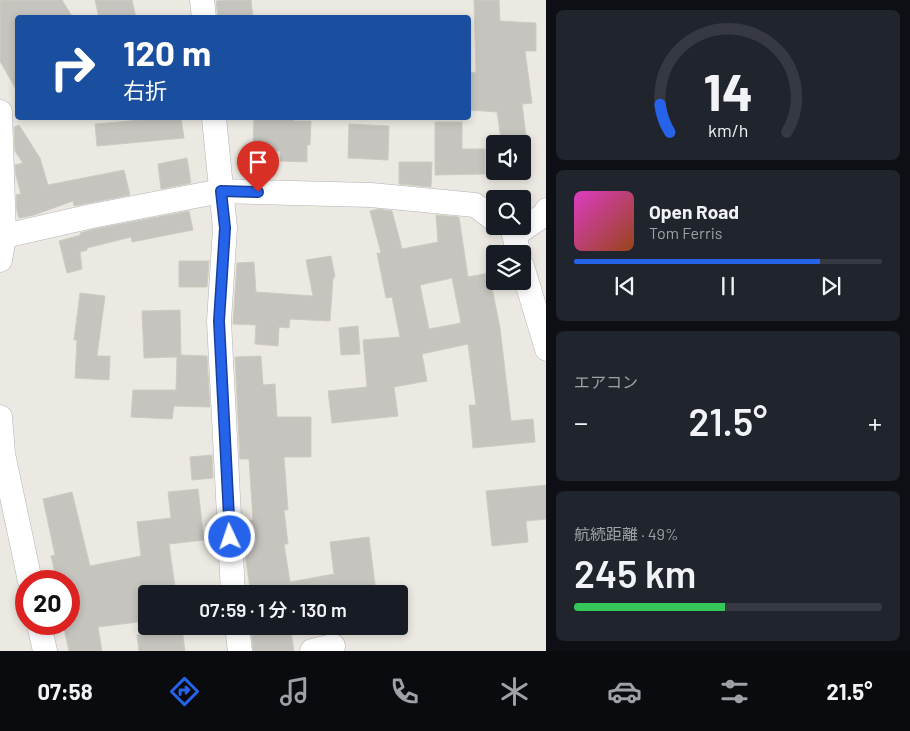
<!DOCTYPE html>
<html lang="ja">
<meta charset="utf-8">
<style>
:root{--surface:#171b24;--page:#20242c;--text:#f1f3f6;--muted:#9ea1a6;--line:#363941;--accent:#2563eb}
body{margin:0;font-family:Barlow,"Noto Sans JP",sans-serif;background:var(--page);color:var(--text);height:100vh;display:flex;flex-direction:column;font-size:19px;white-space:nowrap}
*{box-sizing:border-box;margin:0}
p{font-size:16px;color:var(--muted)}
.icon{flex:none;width:28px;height:28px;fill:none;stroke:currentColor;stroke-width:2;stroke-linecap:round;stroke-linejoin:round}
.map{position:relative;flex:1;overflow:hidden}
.side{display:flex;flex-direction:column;gap:10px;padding:10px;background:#0d0f14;width:364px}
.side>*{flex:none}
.top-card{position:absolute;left:15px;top:15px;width:456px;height:105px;border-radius:5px;box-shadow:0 2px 8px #0003;background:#1a4fa0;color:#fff;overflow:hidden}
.buttons{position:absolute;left:486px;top:135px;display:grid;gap:10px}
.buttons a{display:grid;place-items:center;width:45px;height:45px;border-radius:5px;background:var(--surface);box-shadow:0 2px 8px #0003;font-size:25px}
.speed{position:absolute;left:15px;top:570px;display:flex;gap:10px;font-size:25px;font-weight:700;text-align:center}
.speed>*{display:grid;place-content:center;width:65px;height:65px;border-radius:50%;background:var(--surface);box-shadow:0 2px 8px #0003;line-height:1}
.speed .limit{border:8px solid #d22;background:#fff;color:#111}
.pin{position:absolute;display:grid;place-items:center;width:42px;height:42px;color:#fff;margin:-51px -21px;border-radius:50% 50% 50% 0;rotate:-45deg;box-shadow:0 0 5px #0007}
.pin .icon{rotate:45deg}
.me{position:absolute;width:55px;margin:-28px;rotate:357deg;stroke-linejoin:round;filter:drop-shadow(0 0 4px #0008)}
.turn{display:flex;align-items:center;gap:18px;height:105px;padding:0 25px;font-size:22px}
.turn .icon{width:65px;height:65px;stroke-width:2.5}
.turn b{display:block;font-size:35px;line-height:42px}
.big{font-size:38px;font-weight:600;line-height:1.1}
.side .tile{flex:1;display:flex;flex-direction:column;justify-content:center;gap:8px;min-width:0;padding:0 18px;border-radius:8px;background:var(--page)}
.side .dial{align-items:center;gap:0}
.dial svg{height:130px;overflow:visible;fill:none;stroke:var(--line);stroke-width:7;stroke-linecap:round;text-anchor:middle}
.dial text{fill:var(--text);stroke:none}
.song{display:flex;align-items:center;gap:15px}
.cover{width:60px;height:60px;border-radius:8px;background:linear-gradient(135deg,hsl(310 70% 55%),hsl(20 70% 35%))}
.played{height:5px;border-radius:2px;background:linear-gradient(90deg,var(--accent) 80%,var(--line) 80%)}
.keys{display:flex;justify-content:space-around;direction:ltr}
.heat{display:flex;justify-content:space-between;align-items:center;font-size:28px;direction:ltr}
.charge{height:8px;border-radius:4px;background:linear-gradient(90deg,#34c759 49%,var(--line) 0)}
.trip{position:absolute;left:138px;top:585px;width:270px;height:50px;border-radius:5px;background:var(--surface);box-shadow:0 2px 8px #0003;font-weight:600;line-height:50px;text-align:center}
.menu{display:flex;height:80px;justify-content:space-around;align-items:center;background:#090b0e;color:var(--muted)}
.menu .icon{width:35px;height:35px}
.menu .current{color:var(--accent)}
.menu b{font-size:22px;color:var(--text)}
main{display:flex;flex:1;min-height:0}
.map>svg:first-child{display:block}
</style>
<main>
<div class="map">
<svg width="547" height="651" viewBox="0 0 547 651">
<rect width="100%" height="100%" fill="#ebe9e1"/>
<path fill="#c6c4be" stroke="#cfcbc0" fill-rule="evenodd" d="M 0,0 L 62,0 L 73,18 L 18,18 L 18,93 L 0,61 Z
M 95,0 L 132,0 L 136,18 L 99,18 Z
M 228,0 L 251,0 L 253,18 L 218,18 L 216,1 Z
M 474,0 L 499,0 L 500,21 L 536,23 L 536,51 L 525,51 L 532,103 L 522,104 L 526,136 L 501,139 L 497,112 L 469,110 L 469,72 L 476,73 Z
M 152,118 L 181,118 L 184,138 L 97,146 L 95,124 L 152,119 Z
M 254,118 L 294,118 L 294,121 L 311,121 L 310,145 L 307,145 L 307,162 L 280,161 L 281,151 L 265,151 L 265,145 L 253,145 Z
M 435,122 L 462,122 L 462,149 L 485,149 L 485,174 L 435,175 Z
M 349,124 L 389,126 L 388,160 L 348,158 Z
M 19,125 L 40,158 L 48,185 L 124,170 L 130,195 L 74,206 L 73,201 L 34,215 L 19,218 L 17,211 L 16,195 L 21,194 L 16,176 L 15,165 L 23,163 L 15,151 L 14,127 Z
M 187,158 L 191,183 L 161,189 L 158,164 Z
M 399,162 L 432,162 L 431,187 L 399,184 Z
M 378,209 L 392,211 L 402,249 L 438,242 L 436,215 L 459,217 L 468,277 L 489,273 L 500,328 L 511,421 L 533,419 L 535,442 L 473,448 L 469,405 L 476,405 L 468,344 L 422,354 L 427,381 L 394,387 L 398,416 L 332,423 L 328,391 L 367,387 L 363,340 L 400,337 L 392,297 L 386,298 L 377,253 L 381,253 L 370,211 ZM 452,278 L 461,323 L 429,329 L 420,285 Z
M 189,211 L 193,230 L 132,242 L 131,237 L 87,248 L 87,250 L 80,252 L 82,269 L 67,273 L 59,241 L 81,235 L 80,233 L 95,229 Z
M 331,256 L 335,277 L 333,278 L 330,321 L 290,319 L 289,328 L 279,327 L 278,346 L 255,344 L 256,325 L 233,324 L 237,263 L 254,262 L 256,292 L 313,296 L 306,260 Z
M 179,261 L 209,261 L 207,287 L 179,287 Z
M 80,293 L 105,296 L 97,356 L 110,356 L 109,380 L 75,378 L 77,340 L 74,340 Z
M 180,310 L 181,355 L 207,356 L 210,407 L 174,406 L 172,419 L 131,417 L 133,390 L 176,390 L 177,357 L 144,358 L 142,311 Z
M 358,326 L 360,354 L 341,355 L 339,328 Z
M 261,356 L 263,385 L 275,384 L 277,417 L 311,417 L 311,457 L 284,457 L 288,510 L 284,510 L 288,544 L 284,544 L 290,582 L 334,574 L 330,542 L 369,537 L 376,592 L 362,594 L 251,594 L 244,548 L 243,521 L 253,520 L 249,459 L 240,459 L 235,357 Z
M 212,455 L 213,478 L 192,480 L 190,457 Z
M 547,485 L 547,519 L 526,521 L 528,542 L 492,546 L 486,491 Z
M 198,489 L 204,540 L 169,544 L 176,594 L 146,594 L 146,621 L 98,627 L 102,651 L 69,651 L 63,624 L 69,624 L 69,579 L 57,581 L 51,556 L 55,555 L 43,499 L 72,492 L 90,566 L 141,556 L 137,522 L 171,518 L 168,492 Z
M 251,626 L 290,626 L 294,651 L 253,651 Z
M 182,629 L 185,651 L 139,651 L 137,635 Z"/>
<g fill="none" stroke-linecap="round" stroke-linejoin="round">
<defs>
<path id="minor" d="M 202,0 L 204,18
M 0,112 L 4,236 L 0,260
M 214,118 L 225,228 L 219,321 L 233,594
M 0,237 L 92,216 L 221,191 L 371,195 L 475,205 L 495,220
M 519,254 L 514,235 L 544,215 L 547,210
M 522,266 L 547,349
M 0,417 L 3,454 L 30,581
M 39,624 L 45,651
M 237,626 L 240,651
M 312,651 L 333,646"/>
</defs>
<use href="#minor" stroke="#b2b3b7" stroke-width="25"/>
<use href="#minor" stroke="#fff" stroke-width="24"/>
</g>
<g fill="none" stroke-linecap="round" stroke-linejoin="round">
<defs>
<path id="route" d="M 230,537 L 219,321 L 225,228 L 221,191 L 258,192"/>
</defs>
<use href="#route" stroke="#184099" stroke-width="12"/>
<use href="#route" stroke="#2563eb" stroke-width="9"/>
</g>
</svg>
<div class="buttons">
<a><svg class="icon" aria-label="sound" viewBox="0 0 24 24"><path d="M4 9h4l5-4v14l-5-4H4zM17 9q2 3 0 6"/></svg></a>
<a><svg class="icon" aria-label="search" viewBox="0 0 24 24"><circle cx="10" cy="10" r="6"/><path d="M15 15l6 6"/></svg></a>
<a><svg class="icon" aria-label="layers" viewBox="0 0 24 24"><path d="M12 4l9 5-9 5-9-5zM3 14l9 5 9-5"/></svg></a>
</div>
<div class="speed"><div class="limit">20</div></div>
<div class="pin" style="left:258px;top:192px;background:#d93025"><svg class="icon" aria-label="arrive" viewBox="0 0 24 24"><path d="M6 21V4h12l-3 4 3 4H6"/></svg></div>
<svg class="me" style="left:230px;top:537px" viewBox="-20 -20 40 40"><circle r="17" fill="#2563eb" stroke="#fff" stroke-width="3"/><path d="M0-11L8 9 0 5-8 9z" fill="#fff"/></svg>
<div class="trip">07:59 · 1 分 · 130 m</div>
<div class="top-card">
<div class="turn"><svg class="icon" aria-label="right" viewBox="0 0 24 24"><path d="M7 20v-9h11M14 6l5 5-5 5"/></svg><div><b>120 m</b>右折</div></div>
</div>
</div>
<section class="side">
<div class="tile dial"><svg viewBox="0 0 100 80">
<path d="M14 69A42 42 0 1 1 86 69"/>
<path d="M14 69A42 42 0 0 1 8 52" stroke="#2563eb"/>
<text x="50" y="56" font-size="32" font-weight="700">14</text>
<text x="50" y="72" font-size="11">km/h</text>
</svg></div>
<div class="tile">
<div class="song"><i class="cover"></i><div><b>Open Road</b><p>Tom Ferris</p></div></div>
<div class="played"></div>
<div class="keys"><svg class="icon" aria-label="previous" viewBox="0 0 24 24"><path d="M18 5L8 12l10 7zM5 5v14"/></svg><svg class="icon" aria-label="pause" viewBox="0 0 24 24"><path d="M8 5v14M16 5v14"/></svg><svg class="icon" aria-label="next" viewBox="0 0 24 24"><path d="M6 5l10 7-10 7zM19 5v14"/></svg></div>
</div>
<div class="tile"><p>エアコン</p>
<div class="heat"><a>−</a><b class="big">21.5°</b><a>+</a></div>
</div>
<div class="tile"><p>航続距離 · 49%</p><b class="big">245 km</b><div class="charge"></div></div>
</section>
</main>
<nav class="menu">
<b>07:58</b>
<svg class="icon current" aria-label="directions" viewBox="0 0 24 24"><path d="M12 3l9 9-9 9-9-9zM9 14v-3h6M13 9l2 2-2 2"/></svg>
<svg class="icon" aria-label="music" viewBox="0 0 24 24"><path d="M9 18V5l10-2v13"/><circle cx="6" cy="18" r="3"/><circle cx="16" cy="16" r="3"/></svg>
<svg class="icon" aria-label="phone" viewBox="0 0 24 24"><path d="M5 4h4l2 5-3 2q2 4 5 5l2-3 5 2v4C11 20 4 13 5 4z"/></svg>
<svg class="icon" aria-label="climate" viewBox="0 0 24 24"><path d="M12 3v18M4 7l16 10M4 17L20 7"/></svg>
<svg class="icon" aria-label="car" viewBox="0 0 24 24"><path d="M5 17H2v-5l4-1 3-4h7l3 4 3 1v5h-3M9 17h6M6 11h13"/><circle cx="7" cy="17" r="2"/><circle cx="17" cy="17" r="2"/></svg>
<svg class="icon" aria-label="filters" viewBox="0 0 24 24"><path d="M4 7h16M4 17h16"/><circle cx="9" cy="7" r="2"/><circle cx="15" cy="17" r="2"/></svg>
<b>21.5°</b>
</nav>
